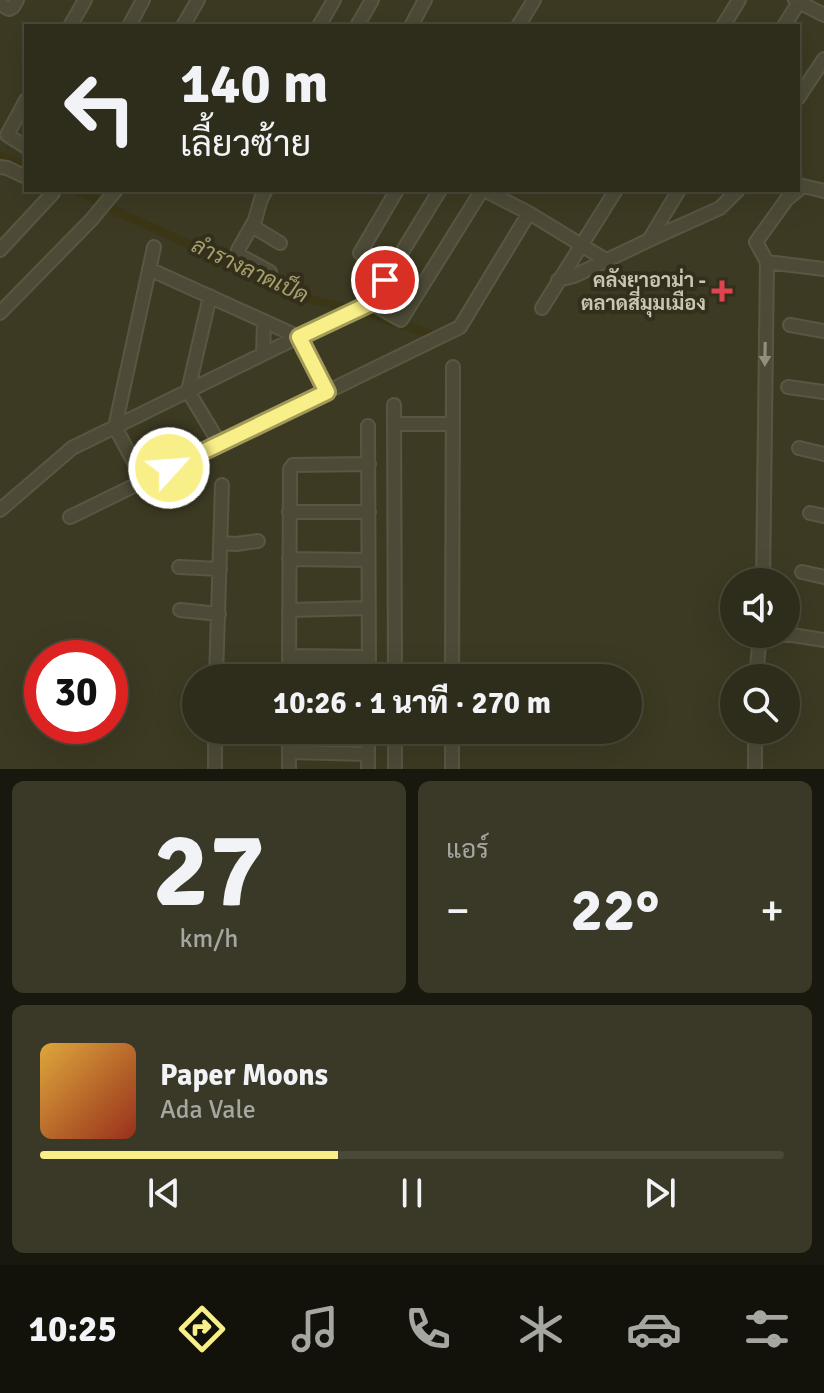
<!DOCTYPE html>
<html lang="th">
<meta charset="utf-8">
<style>
:root{--surface:#2e2c1a;--page:#3a3827;--text:#f1f3f6;--muted:#a7a7a2;--line:#494839;--accent:#f9ef88}
body{margin:0;font-family:Signika,Sarabun,sans-serif;background:var(--page);color:var(--text);height:100vh;display:flex;flex-direction:column;font-size:30px;white-space:nowrap}
*{box-sizing:border-box;margin:0}
p{font-size:26px;color:var(--muted)}
.icon{flex:none;width:44px;height:44px;fill:none;stroke:currentColor;stroke-width:2;stroke-linecap:round;stroke-linejoin:round}
.map{position:relative;height:769px;overflow:hidden}
.side{display:flex;flex-direction:column;gap:12px;padding:12px;background:#19180e;flex:1}
.side>*{flex:none}
.banner{position:absolute;left:24px;top:24px;width:776px;height:168px;border-radius:0px;box-shadow:0 8px 32px #0002,0 0 0 2px var(--line);background:#2e2c1a;color:var(--text);overflow:hidden}
.buttons{position:absolute;left:720px;top:568px;display:grid;gap:16px}
.buttons a{display:grid;place-items:center;width:80px;height:80px;border-radius:50%;background:var(--surface);box-shadow:0 8px 32px #0002,0 0 0 2px var(--line);font-size:40px}
.speed{position:absolute;left:24px;top:640px;display:flex;gap:16px;font-size:40px;font-weight:700;text-align:center}
.speed>*{display:grid;place-content:center;width:104px;height:104px;border-radius:50%;background:var(--surface);box-shadow:0 8px 32px #0002,0 0 0 2px var(--line);line-height:1}
.speed .limit{border:12px solid #d22;background:#fff;color:#111}
.pin{position:absolute;display:grid;place-items:center;width:68px;height:68px;color:#fff;margin:-34px;border:4px solid #fff;border-radius:50%;box-shadow:0 2px 8px #0007}
.me{position:absolute;width:88px;margin:-44px;rotate:64deg;stroke-linejoin:round;filter:drop-shadow(0 0 6px #0008)}
.turn{display:flex;align-items:center;gap:28px;height:168px;padding:0 24px;font-size:36px}
.turn .icon{width:104px;height:104px;stroke-width:2.5}
.turn b{display:block;font-size:56px;line-height:68px}
.big{font-size:60px;font-weight:800;line-height:1.1}
.side .tile{flex:1;display:flex;flex-direction:column;justify-content:center;gap:12px;min-width:0;padding:0 28px;border-radius:12px;background:var(--page)}
.side .dial{align-items:center;gap:0}
.dial b{font-size:104px;line-height:1}
.song{display:flex;align-items:center;gap:24px}
.cover{width:96px;height:96px;border-radius:12px;background:linear-gradient(135deg,hsl(40 70% 55%),hsl(10 70% 35%))}
.played{height:8px;border-radius:4px;background:linear-gradient(90deg,var(--accent) 40%,var(--line) 40%)}
.keys{display:flex;justify-content:space-around;direction:ltr}
.heat{display:flex;justify-content:space-between;align-items:center;font-size:44px;direction:ltr}
.side .tiles{flex:1;display:grid;gap:12px;grid-template-columns:1fr 1fr}
.tile:last-child{grid-column:span 2}
.trip{position:absolute;left:182px;top:664px;width:460px;height:80px;border-radius:40px;background:var(--surface);box-shadow:0 8px 32px #0002,0 0 0 2px var(--line);font-weight:800;line-height:80px;text-align:center}
.tabs{display:flex;height:128px;justify-content:space-around;align-items:center;background:#12120a;color:var(--muted)}
.tabs .icon{width:56px;height:56px}
.tabs .on{color:var(--accent)}
.tabs b{font-size:36px;color:var(--text)}
.map>svg:first-child{display:block}
</style>
<div class="map">
<svg width="824" height="769" viewBox="0 0 824 769">
<rect width="100%" height="100%" fill="#3d3a23"/>
<g fill="none" stroke-linecap="round" stroke-linejoin="round">
<path stroke="#3b3716" stroke-width="9" d="M 0,156 L 26,166
M 77,190 L 120,213 L 310,299 L 366,313 L 430,334"/>
<defs>
<path id="minor" d="M 795,0 L 824,15
M 0,4 L 9,9 L 13,7 L 17,0
M 70,26 L 85,0
M 129,26 L 143,0
M 183,26 L 198,0
M 319,26 L 334,0
M 357,26 L 372,0
M 411,26 L 425,0
M 518,26 L 534,0
M 723,26 L 739,0
M 784,26 L 799,2
M 798,98 L 824,59
M 26,100 L 7,135 L 26,147
M 0,167 L 7,168 L 26,177
M 266,190 L 261,199 L 255,220 L 238,250 L 241,256 L 270,272
M 484,190 L 529,213 L 606,260
M 252,226 L 280,243
M 649,240 L 679,190
M 0,250 L 53,193 L 48,190
M 360,253 L 397,190
M 767,262 L 824,269
M 149,269 L 299,337 L 327,392
M 558,280 L 574,276 L 649,240 L 720,208 L 738,190
M 210,296 L 188,391 L 220,444
M 371,303 L 401,320 L 482,190
M 542,308 L 616,190
M 0,313 L 92,219 L 116,190
M 790,325 L 824,331
M 263,354 L 264,321
M 788,387 L 824,392
M 394,405 L 395,678
M 395,424 L 452,424
M 368,426 L 369,678
M 799,448 L 824,454
M 144,481 L 115,427 L 154,247
M 0,510 L 72,448 L 351,311 L 371,303 L 440,190
M 289,512 L 369,512
M 810,513 L 824,516
M 70,517 L 460,327 L 529,213
M 221,543 L 236,544 L 258,541
M 289,559 L 368,560
M 179,567 L 220,569
M 802,572 L 824,577
M 763,582 L 767,262 L 756,242 L 787,199 L 803,186 L 824,191
M 180,610 L 219,614
M 289,610 L 368,608
M 760,635 L 792,635 L 824,640
M 289,656 L 369,657
M 216,678 L 222,485
M 289,678 L 290,469 L 293,465 L 369,464
M 452,678 L 453,367
M 756,678 L 760,634
M 452,730 L 452,769
M 289,752 L 368,754
M 215,769 L 215,730
M 289,769 L 289,730
M 368,769 L 368,730
M 395,769 L 395,730
M 755,769 L 755,730"/>
</defs>
<use href="#minor" stroke="#595743" stroke-width="16"/>
<use href="#minor" stroke="#4d4b37" stroke-width="12"/>
</g>
<defs><path id="oneway-solid" d="M-6-.8H1V-3.2L6.5 0L1 3.2V.8H-6Z" transform="scale(2)"/></defs>
<use fill="#918f7b" href="#oneway-solid" transform="translate(765 354) rotate(91)"/>
<g fill="none" stroke-linecap="round" stroke-linejoin="round">
<defs>
<path id="route" d="M 169,468 L 327,392 L 299,337 L 371,303 L 385,280"/>
</defs>
<use href="#route" stroke="#a29b58" stroke-width="20"/>
<use href="#route" stroke="#f9ef88" stroke-width="14"/>
</g>
<path fill="#e0444e" stroke="#32301c" stroke-width="3" d="M718 279h8v8h8v8h-8v8h-8v-8h-8v-8h8z"/>
<g text-anchor="middle" dominant-baseline="central" stroke-width="8" stroke-linejoin="round" paint-order="stroke">
<g font-size="20" font-weight="bold" fill="#c9c7b3" stroke="#32301c" text-anchor="end">
<text x="706" y="280">คลังยาอาม่า -<tspan x="706" dy="23">ตลาดสี่มุมเมือง</tspan></text>
</g>
<g font-size="22" font-style="italic" fill="#a8a06c" stroke="#32301c">
<text transform="translate(250 270) rotate(25)">ลำรางลาดเป็ด</text>
</g>
</g>
</svg>
<div class="buttons">
<a><svg class="icon" aria-label="sound" viewBox="0 0 24 24"><path d="M4 9h4l5-4v14l-5-4H4zM17 9q2 3 0 6"/></svg></a>
<a><svg class="icon" aria-label="search" viewBox="0 0 24 24"><circle cx="10" cy="10" r="6"/><path d="M15 15l6 6"/></svg></a>
</div>
<div class="speed"><div class="limit">30</div></div>
<div class="pin" style="left:385px;top:280px;background:#d93025"><svg class="icon" aria-label="arrive" viewBox="0 0 24 24"><path d="M6 21V4h12l-3 4 3 4H6"/></svg></div>
<svg class="me" style="left:169px;top:468px" viewBox="-20 -20 40 40"><circle r="17" fill="#f9ef88" stroke="#fff" stroke-width="3"/><path d="M0-11L8 9 0 5-8 9z" fill="#fff"/></svg>
<div class="trip">10:26 · 1 นาที · 270 m</div>
<div class="banner">
<div class="turn"><svg class="icon" aria-label="left" viewBox="0 0 24 24"><path d="M17 20v-9H6M10 6l-5 5 5 5"/></svg><div><b>140 m</b>เลี้ยวซ้าย</div></div>
</div>
</div>
<section class="side">
<div class="tiles">
<div class="tile dial"><b>27</b><p>km/h</p></div>
<div class="tile"><p>แอร์</p>
<div class="heat"><a>−</a><b class="big">22°</b><a>+</a></div>
</div>
<div class="tile">
<div class="song"><i class="cover"></i><div><b>Paper Moons</b><p>Ada Vale</p></div></div>
<div class="played"></div>
<div class="keys"><svg class="icon" aria-label="previous" viewBox="0 0 24 24"><path d="M18 5L8 12l10 7zM5 5v14"/></svg><svg class="icon" aria-label="pause" viewBox="0 0 24 24"><path d="M8 5v14M16 5v14"/></svg><svg class="icon" aria-label="next" viewBox="0 0 24 24"><path d="M6 5l10 7-10 7zM19 5v14"/></svg></div>
</div>
</div>
</section>
<nav class="tabs">
<b>10:25</b>
<svg class="icon on" aria-label="directions" viewBox="0 0 24 24"><path d="M12 3l9 9-9 9-9-9zM9 14v-3h6M13 9l2 2-2 2"/></svg>
<svg class="icon" aria-label="music" viewBox="0 0 24 24"><path d="M9 18V5l10-2v13"/><circle cx="6" cy="18" r="3"/><circle cx="16" cy="16" r="3"/></svg>
<svg class="icon" aria-label="phone" viewBox="0 0 24 24"><path d="M5 4h4l2 5-3 2q2 4 5 5l2-3 5 2v4C11 20 4 13 5 4z"/></svg>
<svg class="icon" aria-label="climate" viewBox="0 0 24 24"><path d="M12 3v18M4 7l16 10M4 17L20 7"/></svg>
<svg class="icon" aria-label="car" viewBox="0 0 24 24"><path d="M5 17H2v-5l4-1 3-4h7l3 4 3 1v5h-3M9 17h6M6 11h13"/><circle cx="7" cy="17" r="2"/><circle cx="17" cy="17" r="2"/></svg>
<svg class="icon" aria-label="filters" viewBox="0 0 24 24"><path d="M4 7h16M4 17h16"/><circle cx="9" cy="7" r="2"/><circle cx="15" cy="17" r="2"/></svg>
</nav>
